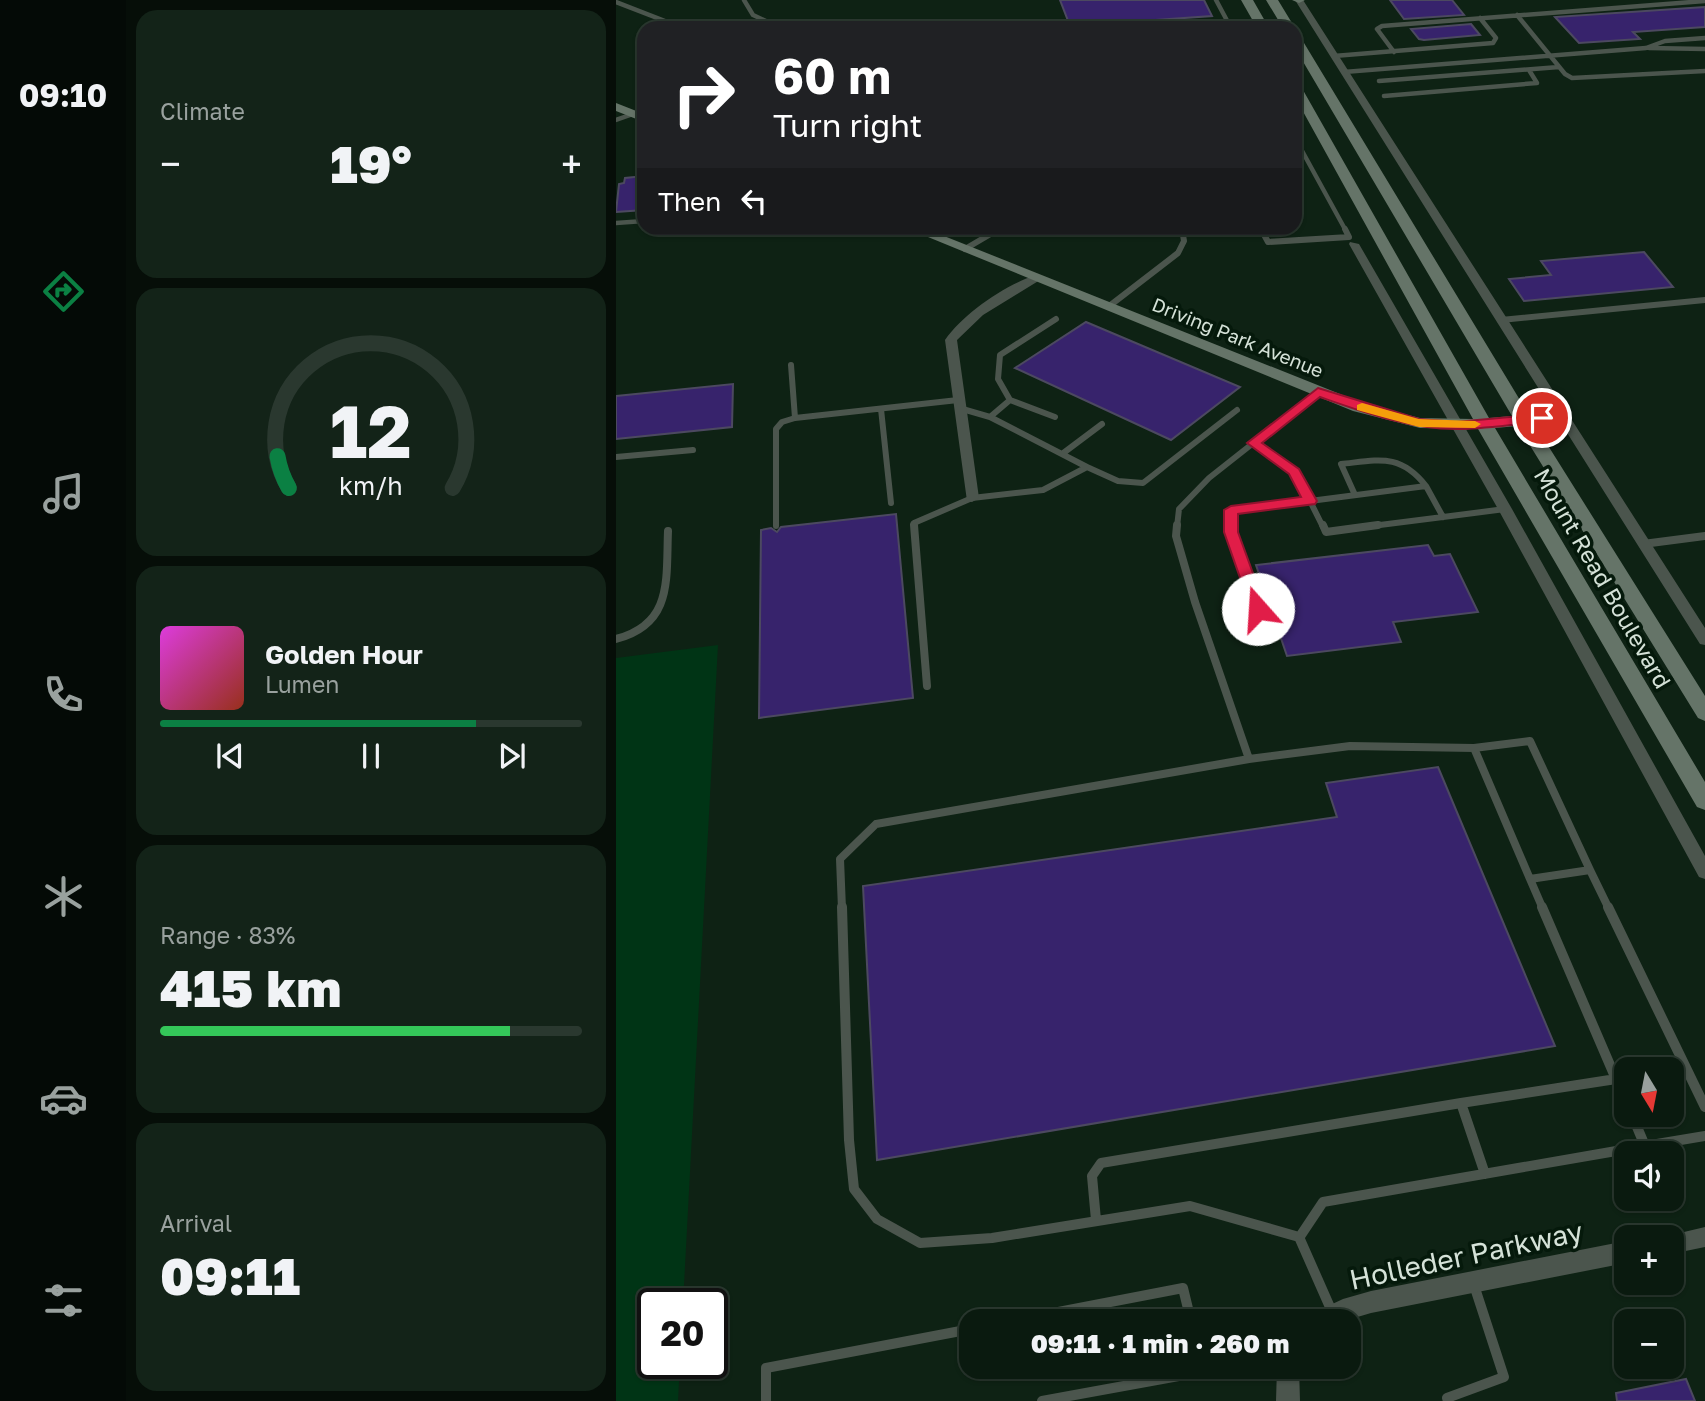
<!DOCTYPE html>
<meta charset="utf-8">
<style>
:root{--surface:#0a1a0f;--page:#132318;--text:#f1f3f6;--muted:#99a19e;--line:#2a382f;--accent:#0b8043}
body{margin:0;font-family:"Golos Text",sans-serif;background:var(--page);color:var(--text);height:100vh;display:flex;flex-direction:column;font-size:26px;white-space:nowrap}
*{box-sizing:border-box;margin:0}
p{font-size:23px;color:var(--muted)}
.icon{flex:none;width:38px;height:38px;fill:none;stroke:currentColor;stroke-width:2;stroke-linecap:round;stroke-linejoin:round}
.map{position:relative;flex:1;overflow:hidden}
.drawer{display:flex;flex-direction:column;gap:10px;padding:10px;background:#060e08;width:490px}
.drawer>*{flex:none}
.hud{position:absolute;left:21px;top:21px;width:665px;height:214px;border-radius:21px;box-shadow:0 2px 5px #0004,0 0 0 2px var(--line);background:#202124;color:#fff;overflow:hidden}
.needle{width:46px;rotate:170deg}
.tools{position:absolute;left:998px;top:1057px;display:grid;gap:14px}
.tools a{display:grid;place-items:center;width:70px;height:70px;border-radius:14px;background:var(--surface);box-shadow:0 2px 5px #0004,0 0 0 2px var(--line);font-size:35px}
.speed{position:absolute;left:21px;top:1288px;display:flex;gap:14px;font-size:35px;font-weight:700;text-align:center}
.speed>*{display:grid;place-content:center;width:91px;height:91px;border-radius:50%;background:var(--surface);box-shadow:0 2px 5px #0004,0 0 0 2px var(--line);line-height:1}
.speed .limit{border:4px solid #111;border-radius:10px;background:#fff;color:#111}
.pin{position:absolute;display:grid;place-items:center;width:60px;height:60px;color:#fff;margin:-30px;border:4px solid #fff;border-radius:50%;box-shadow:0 2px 7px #0007}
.me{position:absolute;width:77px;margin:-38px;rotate:341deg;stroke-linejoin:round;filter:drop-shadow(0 0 5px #0008)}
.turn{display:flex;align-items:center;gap:24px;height:147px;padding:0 21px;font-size:32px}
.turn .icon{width:91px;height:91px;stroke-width:2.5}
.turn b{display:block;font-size:49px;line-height:60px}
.then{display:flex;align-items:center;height:66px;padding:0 21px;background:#0003;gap:14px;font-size:26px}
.big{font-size:52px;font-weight:800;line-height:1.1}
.drawer .card{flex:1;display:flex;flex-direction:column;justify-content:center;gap:10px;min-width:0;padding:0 24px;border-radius:21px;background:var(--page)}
.drawer .dial{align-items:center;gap:0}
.dial svg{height:182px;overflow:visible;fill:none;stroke:var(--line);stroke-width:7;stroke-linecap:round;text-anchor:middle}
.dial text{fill:var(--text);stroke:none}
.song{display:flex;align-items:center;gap:21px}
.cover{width:84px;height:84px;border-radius:10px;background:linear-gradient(135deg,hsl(300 70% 55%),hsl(10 70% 35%))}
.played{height:7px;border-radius:4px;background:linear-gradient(90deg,var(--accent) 75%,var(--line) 75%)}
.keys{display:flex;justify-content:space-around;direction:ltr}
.heat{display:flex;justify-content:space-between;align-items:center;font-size:38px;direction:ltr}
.charge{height:10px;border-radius:5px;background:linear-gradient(90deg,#34c759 83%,var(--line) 0)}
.trip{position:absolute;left:343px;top:1309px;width:402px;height:70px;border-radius:21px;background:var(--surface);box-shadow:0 2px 5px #0004,0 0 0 2px var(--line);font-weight:800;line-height:70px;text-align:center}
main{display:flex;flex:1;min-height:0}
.tabs{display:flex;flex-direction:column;width:126px;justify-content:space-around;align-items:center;background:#040a06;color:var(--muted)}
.tabs .icon{width:49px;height:49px}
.tabs .selected{color:var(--accent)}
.tabs b{font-size:32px;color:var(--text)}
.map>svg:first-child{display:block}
</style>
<main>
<nav class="tabs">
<b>09:10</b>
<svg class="icon selected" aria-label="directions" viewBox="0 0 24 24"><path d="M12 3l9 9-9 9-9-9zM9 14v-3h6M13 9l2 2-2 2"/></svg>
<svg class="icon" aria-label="music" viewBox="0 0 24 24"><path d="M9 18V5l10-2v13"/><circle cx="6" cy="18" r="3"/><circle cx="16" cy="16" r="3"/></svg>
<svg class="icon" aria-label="phone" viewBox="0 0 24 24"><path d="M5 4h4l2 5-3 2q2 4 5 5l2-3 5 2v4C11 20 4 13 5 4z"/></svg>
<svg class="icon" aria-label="climate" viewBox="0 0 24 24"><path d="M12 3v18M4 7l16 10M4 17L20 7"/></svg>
<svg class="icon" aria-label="car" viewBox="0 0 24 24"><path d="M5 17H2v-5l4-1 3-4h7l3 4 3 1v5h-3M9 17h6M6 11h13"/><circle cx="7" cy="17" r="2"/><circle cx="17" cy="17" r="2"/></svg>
<svg class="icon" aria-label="filters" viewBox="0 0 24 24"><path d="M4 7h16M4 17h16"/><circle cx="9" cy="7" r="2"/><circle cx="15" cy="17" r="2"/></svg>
</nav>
<section class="drawer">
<div class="card"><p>Climate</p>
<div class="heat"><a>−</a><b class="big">19°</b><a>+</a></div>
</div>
<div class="card dial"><svg viewBox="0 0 100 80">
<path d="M14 69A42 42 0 1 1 86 69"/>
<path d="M14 69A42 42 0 0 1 9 55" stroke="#0b8043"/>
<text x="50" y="56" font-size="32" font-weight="700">12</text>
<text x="50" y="72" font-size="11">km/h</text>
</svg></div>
<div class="card">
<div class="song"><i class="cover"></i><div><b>Golden Hour</b><p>Lumen</p></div></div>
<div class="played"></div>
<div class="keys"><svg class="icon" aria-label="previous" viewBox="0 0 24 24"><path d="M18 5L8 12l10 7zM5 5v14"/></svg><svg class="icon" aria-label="pause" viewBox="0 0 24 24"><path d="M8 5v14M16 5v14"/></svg><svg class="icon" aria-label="next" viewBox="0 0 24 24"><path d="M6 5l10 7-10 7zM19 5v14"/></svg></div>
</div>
<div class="card"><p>Range · 83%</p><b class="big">415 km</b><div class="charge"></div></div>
<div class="card"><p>Arrival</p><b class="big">09:11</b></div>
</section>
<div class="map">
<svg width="1089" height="1401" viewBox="0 0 1089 1401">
<rect width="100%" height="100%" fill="#0e2214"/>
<path fill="#003415" d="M 102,645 L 67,1304 L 37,1304 L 37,1363 L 64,1363 L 62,1401 L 0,1401 L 0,658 Z"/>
<path fill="#37236c" stroke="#4c4960" stroke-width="2" d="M 444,0 L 588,0 L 596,16 L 454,26 Z
M 774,0 L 836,0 L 848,15 L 788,19 Z
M 1089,7 L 1089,27 L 1017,32 L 1024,39 L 963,43 L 939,17 Z
M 855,24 L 864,35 L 808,40 L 803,39 L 795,29 Z
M 28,176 L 28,210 L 0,212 L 3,184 L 8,183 L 9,178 Z
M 1028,252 L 1057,287 L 908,301 L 893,279 L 935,275 L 925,261 Z
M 470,322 L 624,387 L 555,440 L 399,368 Z
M 117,384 L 116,427 L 0,439 L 0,396 Z
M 280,514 L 297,698 L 143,718 L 145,530 L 155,528 L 161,532 L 165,527 Z
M 812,545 L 818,556 L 834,554 L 862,612 L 777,622 L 785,642 L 671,656 L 640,565 Z
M 822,767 L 939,1046 L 261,1160 L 247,886 L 721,817 L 710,783 Z
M 1070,1379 L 1079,1401 L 1001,1401 L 1000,1393 Z"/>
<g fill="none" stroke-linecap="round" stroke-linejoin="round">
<path stroke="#4b554d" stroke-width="4.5" d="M 128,0 L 137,15 L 165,28
M 600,0 L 615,28
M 0,2 L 67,28
M 901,15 L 949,74 L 956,78 L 1089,71
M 1033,48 L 1089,49
M 778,52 L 761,29 L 766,26 L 1089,1
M 718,56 L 877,43 L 880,38 L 864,18
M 728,72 L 1030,48 L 1049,41 L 1089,38
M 763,81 L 943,67
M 768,96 L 921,83 L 913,70
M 0,120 L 17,114
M 679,138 L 730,231
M 0,223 L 28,221
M 566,228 L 566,231
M 645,228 L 646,231
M 380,231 L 385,228"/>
<path stroke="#4b554d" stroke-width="6" d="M 645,229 L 652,242 L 733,237 L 729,229
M 349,249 L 383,229
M 492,307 L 562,253 L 568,241 L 566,229
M 440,319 L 384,355 L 382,379 L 394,400 L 374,417 L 471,467
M 885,320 L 1089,300
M 175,365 L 179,418
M 394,400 L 439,417
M 343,408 L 374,417
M 265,409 L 275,503
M 446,454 L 486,424
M 0,457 L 77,450
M 739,495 L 725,464 C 763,460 784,453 810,486
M 827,517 L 889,509
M 160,526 L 160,429 L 166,422 L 179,418 L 342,400
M 298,527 L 298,523 L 356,498 L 427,490 L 471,467 L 502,481 L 527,483 L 621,410
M 561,527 L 563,509 L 593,478 L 702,392
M 615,527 L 615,510 L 694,501 L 678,472 L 638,443
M 707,527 L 694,501 L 810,486 L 827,517
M 748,527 L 827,517"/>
<path stroke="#4b554d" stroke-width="8" d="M 298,525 L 311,686
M 615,525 L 651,635
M 707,525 L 710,532 L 762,525
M 1027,544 L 1089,536
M 0,639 C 57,624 50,580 52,531
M 633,759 L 734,746 L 858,748
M 914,879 L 858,748 L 914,741 L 974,870
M 226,909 L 224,859 L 260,824 L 633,759 L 579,602 L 560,536 L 561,525
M 927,909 L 914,879 L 974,870 L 993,909"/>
<path stroke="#4b554d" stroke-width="10" d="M 226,907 L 233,1140 L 238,1189 L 261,1219 L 304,1243 L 376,1238 L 574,1206 L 683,1237 L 717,1314
M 926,907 L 1000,1079
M 992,907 L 1089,1107
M 1029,1146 L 1089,1136
M 869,1174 L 845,1103 L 1000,1079 L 1010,1101
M 480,1220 L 476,1176 L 485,1163 L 845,1103
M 683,1238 L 707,1202 L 1029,1146 L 1016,1115
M 395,1321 L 567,1288 L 575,1321
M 599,1367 L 668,1372
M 150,1401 L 150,1368 L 355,1329
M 426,1401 L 601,1369
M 832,1401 L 831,1398 L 888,1377 L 858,1285"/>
<path fill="#4b554d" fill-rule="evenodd" d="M 679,0 L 687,0 L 1089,628 L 1089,645 L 1084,644 L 943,420 L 907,424 L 901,420 L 907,416 L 938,413 Z
M 734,242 L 743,244 L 896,509 L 1089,856 L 1089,879 L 1083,877 L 882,509 L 733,244 Z
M 420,275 L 426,278 L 424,280 L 367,315 L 341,340 L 363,498 L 356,502 L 351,501 L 329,340 C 348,313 389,285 420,275 Z
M 1089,1227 L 1089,1247 L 1055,1254 L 1055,1237 L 1047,1237 Z
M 1010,1241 L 1010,1263 L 755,1313 L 728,1321 L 694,1321 L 697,1313 L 727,1299 L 755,1291 Z
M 661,1367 L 683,1367 L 684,1401 L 660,1401 Z"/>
<path fill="#657468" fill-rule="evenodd" d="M 625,0 L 637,0 L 653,28 L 641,28 Z
M 650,0 L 662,0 L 679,28 L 667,28 Z
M 676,0 L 689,0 L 683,3 Z
M 679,34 L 685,38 L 916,420 L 1089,696 L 1089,721 L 1082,718 L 902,426 L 879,428 L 1089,782 L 1089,810 L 1081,807 L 862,429 L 804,428 L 737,411 L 290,228 L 308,228 L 749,404 L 804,418 L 857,419 L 679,97 L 679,82 L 683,83 L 873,418 L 896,416 L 679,48 Z
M 0,103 L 28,114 L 28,122 L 0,111 Z"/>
</g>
<path fill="#e11d48" stroke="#92132f" stroke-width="2" d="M 702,388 L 803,419 L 840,422 L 926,414 L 932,418 L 926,422 C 897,424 868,429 840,429 C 793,429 747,412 704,397 L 646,443 L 683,469 L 701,501 L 699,504 L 622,514 L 622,532 L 650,609 L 642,614 L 635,609 L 608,532 L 608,510 L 615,506 L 685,497 L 673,474 L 631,443 Z"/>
<path fill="#f59e0b" d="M 746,403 L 803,419 L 859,421 L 865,424 L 859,428 L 803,427 L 741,410 L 741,405 Z"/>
<g text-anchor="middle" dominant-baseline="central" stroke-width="7" stroke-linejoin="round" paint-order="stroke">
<g font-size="19" fill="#d5e2d8" stroke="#05190b">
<text transform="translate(622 337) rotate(22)">Driving Park Avenue</text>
</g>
<g font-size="23" fill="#d5e2d8" stroke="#05190b">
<text transform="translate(987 578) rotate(60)">Mount Read Boulevard</text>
</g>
<g font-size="28" fill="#d5e2d8" stroke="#05190b">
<text transform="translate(850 1255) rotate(-12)">Holleder Parkway</text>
</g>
</g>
</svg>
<div class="tools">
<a><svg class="needle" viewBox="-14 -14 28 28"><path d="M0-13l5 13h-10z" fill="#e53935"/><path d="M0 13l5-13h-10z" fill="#99a19e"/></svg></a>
<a><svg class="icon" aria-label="sound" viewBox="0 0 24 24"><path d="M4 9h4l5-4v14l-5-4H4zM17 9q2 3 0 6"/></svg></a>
<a>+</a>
<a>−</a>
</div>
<div class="speed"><div class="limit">20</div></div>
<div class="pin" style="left:926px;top:418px;background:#d93025"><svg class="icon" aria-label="arrive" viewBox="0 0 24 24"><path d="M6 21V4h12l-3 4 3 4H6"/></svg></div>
<svg class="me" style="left:642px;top:609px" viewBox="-20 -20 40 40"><circle r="19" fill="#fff"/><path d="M0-13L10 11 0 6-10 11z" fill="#e11d48"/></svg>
<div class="trip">09:11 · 1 min · 260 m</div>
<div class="hud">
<div class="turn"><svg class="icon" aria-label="right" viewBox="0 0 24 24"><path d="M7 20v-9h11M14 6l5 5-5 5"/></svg><div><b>60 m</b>Turn right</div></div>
<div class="then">Then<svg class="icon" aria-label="left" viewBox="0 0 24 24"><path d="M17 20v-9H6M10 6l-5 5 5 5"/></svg></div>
</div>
</div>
</main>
